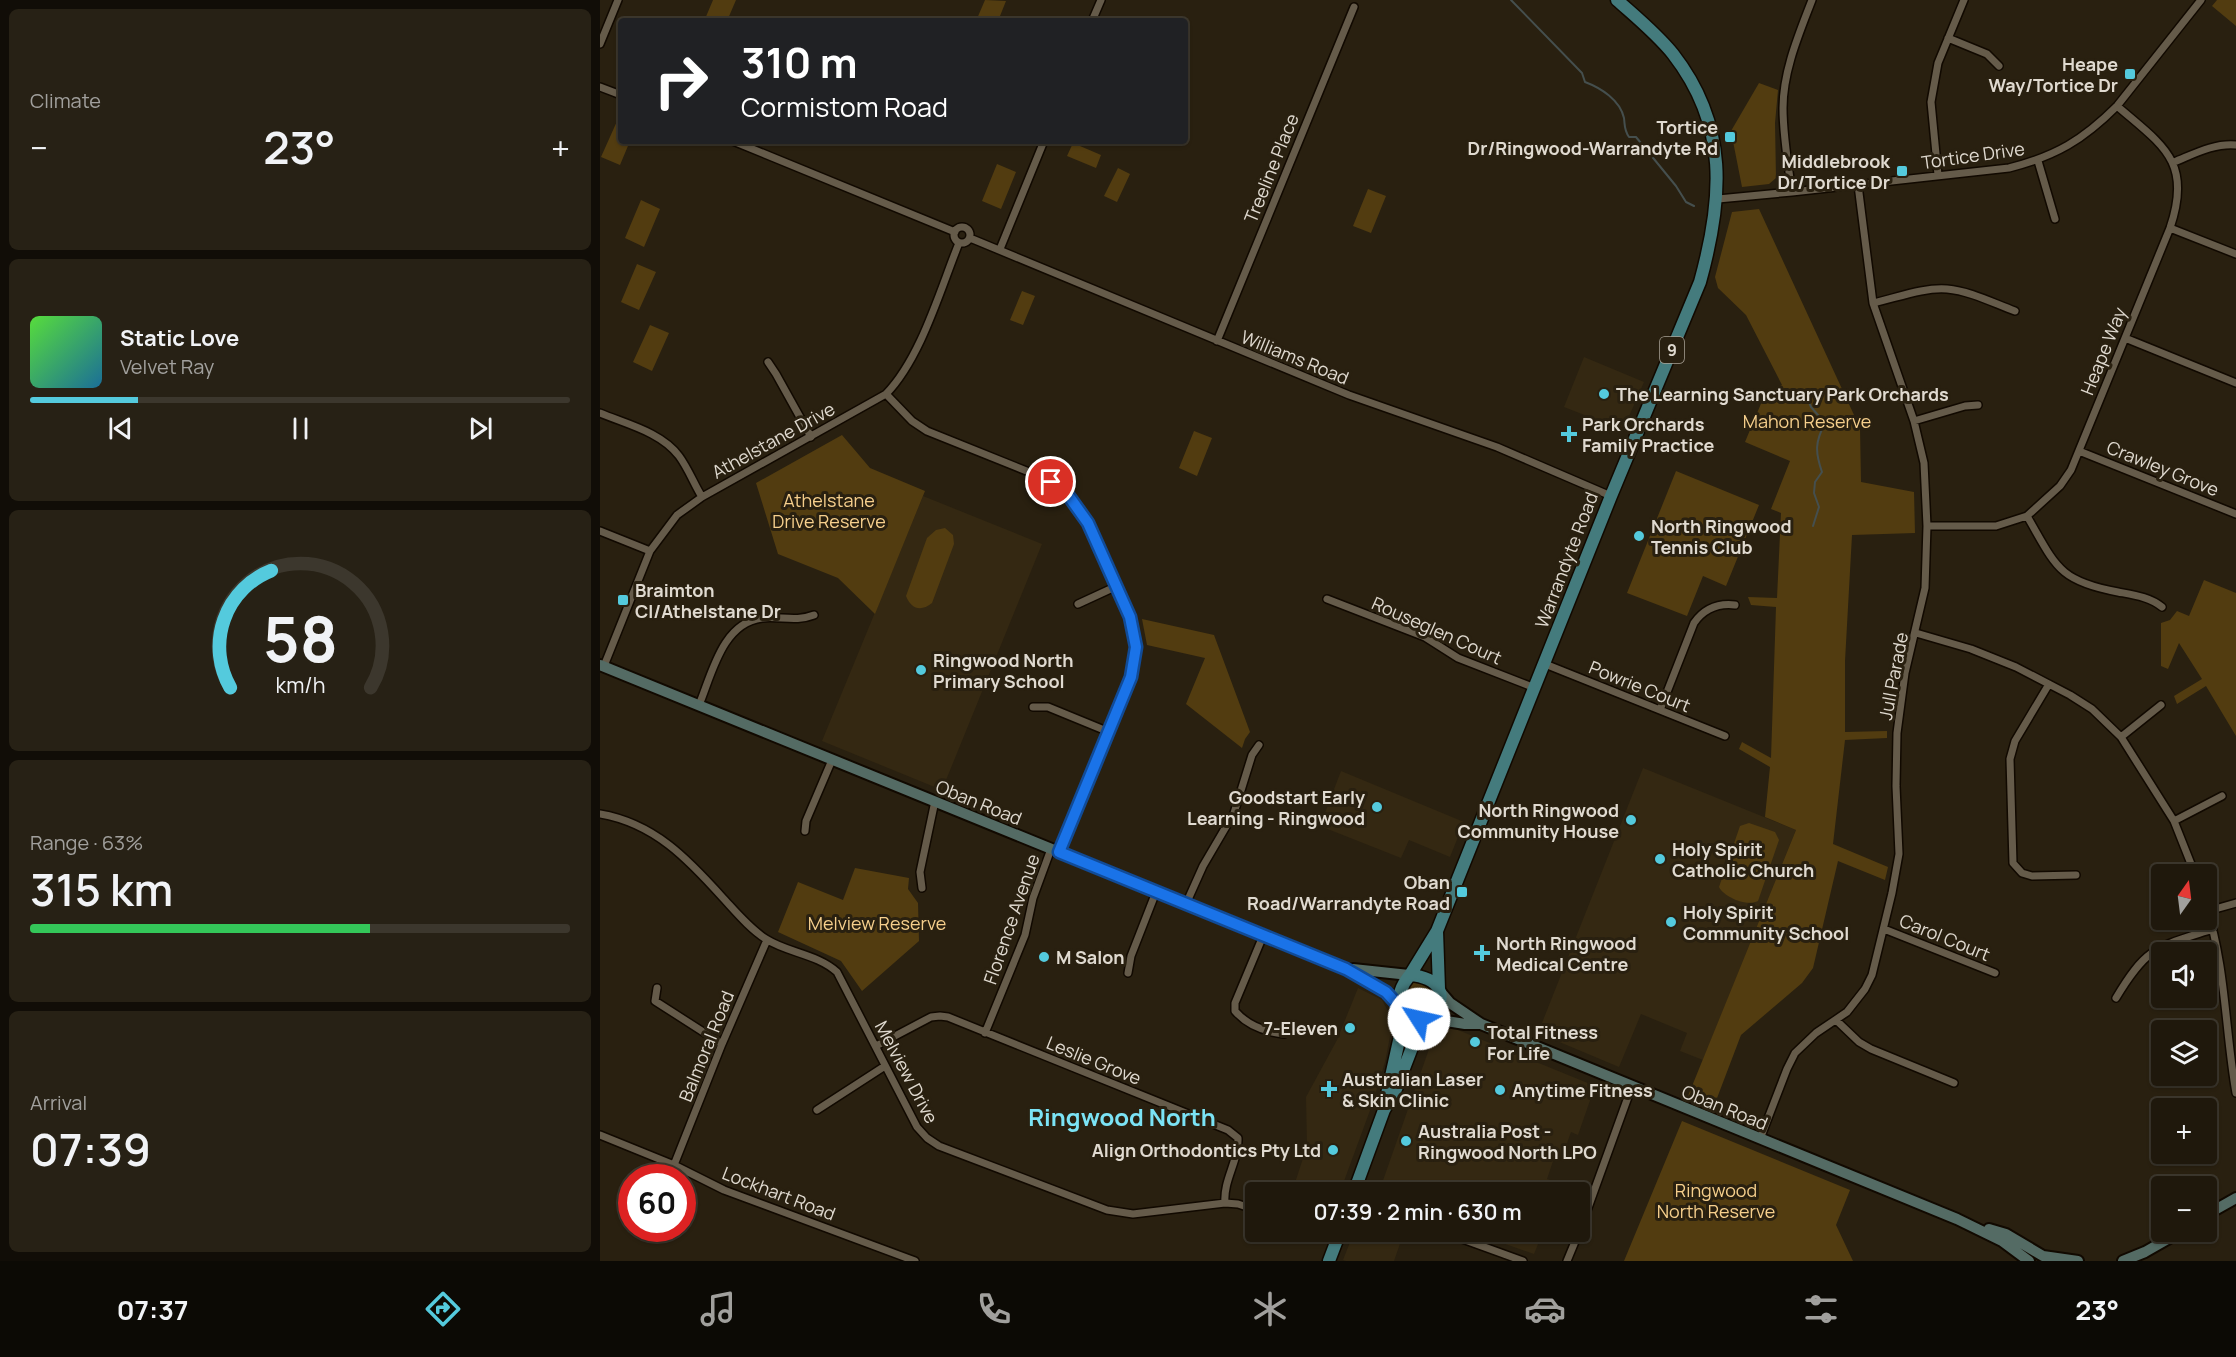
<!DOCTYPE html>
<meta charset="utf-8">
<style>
:root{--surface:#1f180c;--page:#272115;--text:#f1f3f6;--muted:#a1a09d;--line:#3c372d;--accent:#54cadd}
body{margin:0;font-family:Manrope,sans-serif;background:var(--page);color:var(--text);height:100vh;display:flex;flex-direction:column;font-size:22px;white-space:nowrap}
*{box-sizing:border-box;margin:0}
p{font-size:20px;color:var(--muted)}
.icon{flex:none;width:33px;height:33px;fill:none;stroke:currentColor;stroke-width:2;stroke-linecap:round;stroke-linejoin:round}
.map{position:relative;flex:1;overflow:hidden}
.panel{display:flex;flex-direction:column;gap:9px;padding:9px;background:#110d07;width:600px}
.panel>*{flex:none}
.hud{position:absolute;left:18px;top:18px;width:570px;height:126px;border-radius:6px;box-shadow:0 2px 4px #0004,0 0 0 2px var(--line);background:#202124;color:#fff;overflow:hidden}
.needle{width:39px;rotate:14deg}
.tools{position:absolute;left:1551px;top:864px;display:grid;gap:12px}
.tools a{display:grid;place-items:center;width:66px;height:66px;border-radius:6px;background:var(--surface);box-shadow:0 2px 4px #0004,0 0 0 2px var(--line);font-size:30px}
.speed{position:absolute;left:18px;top:1164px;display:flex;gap:12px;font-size:30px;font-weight:700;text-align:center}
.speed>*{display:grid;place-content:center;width:78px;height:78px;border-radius:50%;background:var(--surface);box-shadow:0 2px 4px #0004,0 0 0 2px var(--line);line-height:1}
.speed .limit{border:9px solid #d22;background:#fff;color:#111}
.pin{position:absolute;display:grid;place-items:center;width:51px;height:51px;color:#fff;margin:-26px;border:3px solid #fff;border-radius:50%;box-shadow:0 2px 6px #0007}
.me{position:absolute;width:66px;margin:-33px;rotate:305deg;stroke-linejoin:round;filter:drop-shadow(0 0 4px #0008)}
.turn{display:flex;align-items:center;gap:21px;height:126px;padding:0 24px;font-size:27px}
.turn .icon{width:78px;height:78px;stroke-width:2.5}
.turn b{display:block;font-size:42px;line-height:51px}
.big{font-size:45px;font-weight:600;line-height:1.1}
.panel .widget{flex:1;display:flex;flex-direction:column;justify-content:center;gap:9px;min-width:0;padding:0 21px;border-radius:9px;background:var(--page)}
.panel .dial{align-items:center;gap:0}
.dial svg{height:156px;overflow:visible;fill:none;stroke:var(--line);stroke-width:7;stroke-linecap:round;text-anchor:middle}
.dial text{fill:var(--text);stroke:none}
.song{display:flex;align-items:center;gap:18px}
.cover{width:72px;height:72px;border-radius:9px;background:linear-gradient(135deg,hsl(110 70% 55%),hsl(200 70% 35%))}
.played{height:6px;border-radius:3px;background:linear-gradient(90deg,var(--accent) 20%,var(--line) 20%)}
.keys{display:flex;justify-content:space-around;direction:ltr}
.heat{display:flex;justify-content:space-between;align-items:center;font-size:33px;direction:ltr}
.charge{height:9px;border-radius:4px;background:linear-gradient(90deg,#34c759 63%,var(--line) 0)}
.trip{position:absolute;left:645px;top:1182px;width:345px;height:60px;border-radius:6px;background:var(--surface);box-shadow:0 2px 4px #0004,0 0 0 2px var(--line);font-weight:600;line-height:60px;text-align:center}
.tabs{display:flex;height:96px;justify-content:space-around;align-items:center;background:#0c0a05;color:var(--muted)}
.tabs .icon{width:42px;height:42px}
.tabs .current{color:var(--accent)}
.tabs b{font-size:27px;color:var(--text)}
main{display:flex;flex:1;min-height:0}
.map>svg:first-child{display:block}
</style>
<main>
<section class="panel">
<div class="widget"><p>Climate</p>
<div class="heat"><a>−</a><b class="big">23°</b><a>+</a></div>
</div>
<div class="widget">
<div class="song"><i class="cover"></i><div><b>Static Love</b><p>Velvet Ray</p></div></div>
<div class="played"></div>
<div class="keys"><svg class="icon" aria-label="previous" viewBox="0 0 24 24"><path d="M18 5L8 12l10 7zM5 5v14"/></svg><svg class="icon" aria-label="pause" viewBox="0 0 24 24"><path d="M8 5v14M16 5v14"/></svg><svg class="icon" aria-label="next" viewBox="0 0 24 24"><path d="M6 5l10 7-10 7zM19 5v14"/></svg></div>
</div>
<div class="widget dial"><svg viewBox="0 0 100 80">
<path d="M14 69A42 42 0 1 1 86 69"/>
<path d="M14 69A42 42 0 0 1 35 9" stroke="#54cadd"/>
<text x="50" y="56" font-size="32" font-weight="700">58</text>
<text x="50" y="72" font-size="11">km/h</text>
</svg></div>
<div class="widget"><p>Range · 63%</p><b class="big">315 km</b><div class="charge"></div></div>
<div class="widget"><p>Arrival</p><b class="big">07:39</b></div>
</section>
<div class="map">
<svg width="1636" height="1261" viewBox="0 0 1636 1261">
<rect width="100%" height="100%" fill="#292010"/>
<path fill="#342812" d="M 984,357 L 1044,382 L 1023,430 L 964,407 Z
M 323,496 L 442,544 L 342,790 L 222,741 Z
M 1043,768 L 1196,830 L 1103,1060 L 1080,1051 L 1087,1033 L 1041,1014 L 1019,1067 L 938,1033 Z
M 741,771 L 864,822 L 850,857 L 809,840 L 801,858 L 720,826 Z
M 758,988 L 782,1000 L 793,1021 L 785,1062 L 772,1105 L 740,1192 L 692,1192 L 707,1146 L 706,1097 L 737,1040 Z
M 843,1027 L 858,1030 L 995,1086 L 978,1135 L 971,1132 L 962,1157 L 955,1155 L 947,1179 L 953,1181 L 949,1192 L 779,1192 L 836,1029 Z
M 754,1232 L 804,1232 L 794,1261 L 746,1261 L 743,1260 Z
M 871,1232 L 943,1232 L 934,1254 Z"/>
<path fill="#523c10" d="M 113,0 L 136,0 L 127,21 L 110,21 L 105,19 Z
M 385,0 L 406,1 L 398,21 L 376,21 Z
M 1617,0 L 1636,0 L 1636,26 L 1612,6 Z
M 1159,83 L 1178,90 L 1175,123 L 1176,178 L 1169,184 L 1142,187 L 1131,131 Z
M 18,119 L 21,120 L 21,141 L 30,141 L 20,165 L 1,157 Z
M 473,143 L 501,155 L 496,168 L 467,156 Z
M 397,164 L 416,172 L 401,209 L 382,201 Z
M 518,168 L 530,174 L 517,202 L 504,196 Z
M 768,189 L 786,196 L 771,233 L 753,226 Z
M 41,200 L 60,209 L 44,247 L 25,238 Z
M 1159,209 L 1260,428 L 1261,482 L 1314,492 L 1315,533 L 1252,535 L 1245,661 L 1245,732 L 1287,731 L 1287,738 L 1245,740 L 1233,844 L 1288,867 L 1285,880 L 1238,861 L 1213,968 L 1202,983 L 1141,1035 L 1114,1106 L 1088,1096 L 1196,830 L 1165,817 L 1170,767 L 1139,749 L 1142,742 L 1171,758 L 1176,607 L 1151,605 L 1148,597 L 1177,598 L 1181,513 L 1171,509 L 1190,461 L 1145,442 L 1165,394 L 1182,385 L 1146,315 L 1118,288 L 1115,277 L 1132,212 Z
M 37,264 L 56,272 L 39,310 L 21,302 Z
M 422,291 L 435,296 L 423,325 L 410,320 Z
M 50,325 L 69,333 L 52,371 L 33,362 Z
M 594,431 L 612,438 L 597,476 L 579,468 Z
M 242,435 L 270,468 L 325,491 L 275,614 L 238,578 L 178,554 L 156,483 Z
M 1076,471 L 1159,505 L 1126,586 L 1103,576 L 1087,616 L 1027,593 Z
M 345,528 L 353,535 L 354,544 L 332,603 C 321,612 311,609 306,596 L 327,538 L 336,530 Z
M 1604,580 L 1636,593 L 1636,736 L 1606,686 L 1577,704 L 1574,696 L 1602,679 L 1579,643 L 1568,669 L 1561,666 L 1561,623 L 1570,620 L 1577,611 L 1589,616 Z
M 542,619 L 614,635 L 650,732 L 645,739 L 642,748 L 586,704 L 605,658 L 547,645 Z
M 1149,823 L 1175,832 L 1179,840 L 1158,901 C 1147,907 1124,897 1119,887 L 1140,826 Z
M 255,868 L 309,878 L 308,889 L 318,903 L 319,941 L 262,991 L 241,961 L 178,932 L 198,882 L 243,900 Z
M803 997a16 16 0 1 1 32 0a16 16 0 1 1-32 0Z
M 1082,1121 L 1250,1190 L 1236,1225 L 1253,1261 L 1024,1261 Z"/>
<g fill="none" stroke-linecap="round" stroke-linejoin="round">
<path stroke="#454f4e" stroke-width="2" d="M 911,0 L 982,73 L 985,82 C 1001,88 1020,100 1024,118 C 1025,126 1024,130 1029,137 L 1036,137 L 1076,186 L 1086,202 L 1094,206
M 1204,390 L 1211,407 L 1225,423 C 1215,442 1215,452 1222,472 L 1215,482 L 1214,493 L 1219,507 L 1213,526"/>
<defs>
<path id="street" d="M 492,21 L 501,0
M 1348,38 L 1387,54 L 1399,66
M 0,44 L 18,0
M 0,87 L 21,95
M 133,141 L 355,232
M 1438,161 L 1455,219
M 1574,162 C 1594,154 1614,143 1636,145
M 1338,175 L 1331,102 L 1338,63 L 1364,0
M 1192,192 C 1188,165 1183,136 1183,108 C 1183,71 1199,34 1212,0
M 1118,199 L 1192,192 L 1409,168 C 1456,156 1483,140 1517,106 L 1601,0
M354 235a8 8 0 1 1 16 0a8 8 0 1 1-16 0Z
M 1570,228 L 1636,254
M 370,238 L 749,395 L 897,447 L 1011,496
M 400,249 L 444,141
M 1273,303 C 1296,298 1324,287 1347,289 C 1370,291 1393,303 1415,311
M 1525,338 L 1636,383
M 617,341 L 754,7
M 168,362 L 176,374 L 211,437
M 286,394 L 312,421 L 327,431 L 434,474 C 446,480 459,486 469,496 C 490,517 528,602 534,632 C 537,648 534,662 531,677 L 459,852
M 0,413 C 26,424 61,432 79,456 C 88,468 94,484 102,497
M 1314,421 L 1365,406 L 1378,405
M 1479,451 L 1636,514
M 1427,516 C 1456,566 1458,581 1518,592 C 1534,595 1550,597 1562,607
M 1327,526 L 1396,526 L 1427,516 L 1460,486 L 1471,470 L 1570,228 C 1593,161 1562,145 1517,106
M 0,531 L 50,551
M 727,599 L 825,637 L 858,658 L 935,688
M 478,604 L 517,586
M 1316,633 L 1371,649 L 1416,667 L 1470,695 L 1492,709 L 1521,737 L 1574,821 L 1595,874
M 945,664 L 1125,736
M 4,666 L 50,551 L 77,515 L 102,497 L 286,394 C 321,358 340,290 359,243
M 1449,684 L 1415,741 L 1410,759 L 1413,863 L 1422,873 L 1432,876 L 1476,875
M 99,705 C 112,674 122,623 162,618 C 180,616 196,622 214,615
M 433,707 L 448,707 L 509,732
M 1060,710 L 1094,623 C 1104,609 1118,603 1135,605
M 1521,737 L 1561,705
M 0,814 C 54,823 88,859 123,898 C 136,912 150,929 166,939 C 188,953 217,954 237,972 L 317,1127 L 327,1138 L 339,1146 L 507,1210 L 533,1214 L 625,1203 L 638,1204 L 656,1210
M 1574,821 L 1622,796
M 205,831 L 206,821 L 232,760
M 322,888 L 320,872 L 335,801
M 586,904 L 603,866 L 634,813 L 652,755 L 659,745
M 1606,906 C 1626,967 1625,1031 1636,1093
M 1608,911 L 1636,903
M 1284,929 L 1395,973
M 663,936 L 635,1003 L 635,1011 C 647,1025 666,1032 684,1034
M 528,973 L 531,956 L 556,892
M 57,988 L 55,1001 L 122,1044
M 1516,998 C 1547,946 1557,947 1613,929
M 1237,1021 L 1259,1042 L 1271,1049 L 1354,1083
M 385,1033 L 425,935 L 433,898 L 451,849
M 276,1046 L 331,1017 L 340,1016 L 348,1017 L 628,1130 L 638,1138 C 639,1161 623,1180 625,1203
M 217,1110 L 285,1066
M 0,1135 L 74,1165 L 124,1190 L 315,1261
M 1160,1139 L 1187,1069 L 1195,1053 L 1216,1033 L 1247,1012 L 1265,989 L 1272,975 L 1292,893 L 1299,854 L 1296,786 L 1297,733 L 1305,673 L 1325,588 L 1327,526 L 1324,463 L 1314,421 L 1273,303 L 1258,185
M 74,1165 L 122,1044 L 167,940
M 980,1230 L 1032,1086
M 718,1232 L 738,1238
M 843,1232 L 923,1261
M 967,1261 L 979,1232"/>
<path id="secondary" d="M 0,665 L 746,969 L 786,992 L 798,1004
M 753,969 L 809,975
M 839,990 L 850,1003 L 881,1024 L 1357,1219 L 1402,1241 L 1429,1261
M 828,1018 L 865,1024 L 881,1024
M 1606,1215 L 1636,1198
M 1389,1229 L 1406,1234 L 1443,1256 L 1478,1261
M 1523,1261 L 1545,1252 L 1580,1232"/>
<path id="primary" d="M 837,931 L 839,989
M 810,975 L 837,931 L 1011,496 L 1100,282 C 1123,199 1129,126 1073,54 C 1057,34 1036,17 1017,0
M 810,975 C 838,977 853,996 828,1018 C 795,1022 792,996 810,975 Z
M 785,1103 L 800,1036 L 799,1005
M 754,1192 L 784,1110 L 796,1089 L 818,1032 L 827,1018
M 729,1261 L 740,1232"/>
</defs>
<use href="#street" stroke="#110900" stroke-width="10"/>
<use href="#secondary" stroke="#110900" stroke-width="14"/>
<use href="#primary" stroke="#110900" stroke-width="15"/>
<use href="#street" stroke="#655b4a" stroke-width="7"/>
<use href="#secondary" stroke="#546b64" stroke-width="10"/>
<use href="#primary" stroke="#447b7d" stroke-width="12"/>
</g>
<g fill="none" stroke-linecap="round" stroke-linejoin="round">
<defs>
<path id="route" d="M 451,482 L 468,495 L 488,523 L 530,617 L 536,647 L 531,677 L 459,852 L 746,969 L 786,992 L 807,1015 L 819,1019"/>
</defs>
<use href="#route" stroke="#114b97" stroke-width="15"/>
<use href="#route" stroke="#1a73e8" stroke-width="10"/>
</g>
<g fill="#54cadd" stroke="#292010" stroke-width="2">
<rect x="1524" y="68" width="12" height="12" rx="3"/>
<rect x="1124" y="131" width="12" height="12" rx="3"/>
<rect x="1296" y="165" width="12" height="12" rx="3"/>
<circle cx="1004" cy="394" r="6"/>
<path d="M966 425h6v6h6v6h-6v6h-6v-6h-6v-6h6z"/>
<circle cx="1039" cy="536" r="6"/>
<rect x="17" y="594" width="12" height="12" rx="3"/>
<circle cx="321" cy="670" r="6"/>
<circle cx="777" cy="807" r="6"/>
<circle cx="1031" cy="820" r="6"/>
<circle cx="1060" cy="859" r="6"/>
<rect x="856" y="886" width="12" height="12" rx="3"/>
<circle cx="1071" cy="922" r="6"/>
<path d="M879 944h6v6h6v6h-6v6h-6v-6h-6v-6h6z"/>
<circle cx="444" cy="957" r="6"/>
<circle cx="750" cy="1028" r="6"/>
<circle cx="875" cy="1042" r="6"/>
<path d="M726 1080h6v6h6v6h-6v6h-6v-6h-6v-6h6z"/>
<circle cx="900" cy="1090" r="6"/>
<circle cx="806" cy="1141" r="6"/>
<circle cx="733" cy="1150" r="6"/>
</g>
<g text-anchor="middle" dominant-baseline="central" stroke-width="6" stroke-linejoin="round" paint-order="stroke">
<rect fill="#292010" stroke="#a9a296" stroke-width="1.5" x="1060" y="337" width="24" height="26" rx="4.5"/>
<g font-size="16" font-weight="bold" fill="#e0dad0">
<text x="1072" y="350">9</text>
</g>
<g font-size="18" font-weight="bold" fill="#e0dad0" stroke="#292010" text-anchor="start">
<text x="1518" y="64" text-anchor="end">Heape<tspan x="1518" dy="21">Way/Tortice Dr</tspan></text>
<text x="1118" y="127" text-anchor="end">Tortice<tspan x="1118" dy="21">Dr/Ringwood-Warrandyte Rd</tspan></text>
<text x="1290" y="161" text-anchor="end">Middlebrook<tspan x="1290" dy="21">Dr/Tortice Dr</tspan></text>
<text x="1016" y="394">The Learning Sanctuary Park Orchards</text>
<text x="982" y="424">Park Orchards<tspan x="982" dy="21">Family Practice</tspan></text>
<text x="1051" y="526">North Ringwood<tspan x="1051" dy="21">Tennis Club</tspan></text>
<text x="35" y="590">Braimton<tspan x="35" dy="21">Cl/Athelstane Dr</tspan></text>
<text x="333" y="660">Ringwood North<tspan x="333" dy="21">Primary School</tspan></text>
<text x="765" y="797" text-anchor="end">Goodstart Early<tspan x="765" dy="21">Learning - Ringwood</tspan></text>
<text x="1019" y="810" text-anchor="end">North Ringwood<tspan x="1019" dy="21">Community House</tspan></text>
<text x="1072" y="849">Holy Spirit<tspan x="1072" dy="21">Catholic Church</tspan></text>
<text x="850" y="882" text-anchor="end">Oban<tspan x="850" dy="21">Road/Warrandyte Road</tspan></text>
<text x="1083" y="912">Holy Spirit<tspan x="1083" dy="21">Community School</tspan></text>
<text x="896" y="943">North Ringwood<tspan x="896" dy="21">Medical Centre</tspan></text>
<text x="456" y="957">M Salon</text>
<text x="738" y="1028" text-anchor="end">7-Eleven</text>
<text x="887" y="1032">Total Fitness<tspan x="887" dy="21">For Life</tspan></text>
<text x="742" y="1079">Australian Laser<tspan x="742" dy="21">&amp; Skin Clinic</tspan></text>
<text x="912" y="1090">Anytime Fitness</text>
<text x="818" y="1131">Australia Post -<tspan x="818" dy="21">Ringwood North LPO</tspan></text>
<text x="721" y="1150" text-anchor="end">Align Orthodontics Pty Ltd</text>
</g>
<g font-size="18" fill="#e0dad0" stroke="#292010">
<text transform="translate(1373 155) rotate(-8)">Tortice Drive</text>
<text transform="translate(671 168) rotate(-68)">Treeline Place</text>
<text transform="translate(1503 351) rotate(-68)">Heape Way</text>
<text transform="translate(695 357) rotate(22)">Williams Road</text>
<text transform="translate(173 440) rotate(-29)">Athelstane Drive</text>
<text transform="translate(1563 468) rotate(22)">Crawley Grove</text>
<text transform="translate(966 560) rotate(-69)">Warrandyte Road</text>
<text transform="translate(837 630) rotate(24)">Rouseglen Court</text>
<text transform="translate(1293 676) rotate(-79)">Jull Parade</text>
<text transform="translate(1040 686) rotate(22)">Powrie Court</text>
<text transform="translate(379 802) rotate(22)">Oban Road</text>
<text transform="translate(411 919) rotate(-71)">Florence Avenue</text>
<text transform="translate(1345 937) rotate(22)">Carol Court</text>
<text transform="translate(106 1046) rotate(-68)">Balmoral Road</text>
<text transform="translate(494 1060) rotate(22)">Leslie Grove</text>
<text transform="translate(307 1072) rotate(62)">Melview Drive</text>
<text transform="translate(1125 1107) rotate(22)">Oban Road</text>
<text transform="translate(179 1193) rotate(21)">Lockhart Road</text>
</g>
<g font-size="18" fill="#f6cf8c" stroke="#292010">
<text x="1207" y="421">Mahon Reserve</text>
<text x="229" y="500">Athelstane<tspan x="229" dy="21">Drive Reserve</tspan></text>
<text x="277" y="923">Melview Reserve</text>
<text x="1116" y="1190">Ringwood<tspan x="1116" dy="21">North Reserve</tspan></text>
</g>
<g font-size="24" font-weight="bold" fill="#7be3f5" stroke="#292010">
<text x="522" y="1116">Ringwood North</text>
</g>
</g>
</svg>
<div class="tools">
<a><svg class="needle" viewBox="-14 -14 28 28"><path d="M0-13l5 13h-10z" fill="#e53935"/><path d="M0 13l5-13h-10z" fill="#a1a09d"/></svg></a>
<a><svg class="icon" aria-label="sound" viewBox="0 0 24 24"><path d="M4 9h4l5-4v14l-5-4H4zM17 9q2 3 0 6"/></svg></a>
<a><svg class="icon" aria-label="layers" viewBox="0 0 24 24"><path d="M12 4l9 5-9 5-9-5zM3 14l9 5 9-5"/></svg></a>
<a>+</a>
<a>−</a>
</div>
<div class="speed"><div class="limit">60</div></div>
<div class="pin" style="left:451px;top:482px;background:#d93025"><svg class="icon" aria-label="arrive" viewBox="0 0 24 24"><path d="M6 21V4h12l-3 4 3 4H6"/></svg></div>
<svg class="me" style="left:819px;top:1019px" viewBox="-20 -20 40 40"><circle r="19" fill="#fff"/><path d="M0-13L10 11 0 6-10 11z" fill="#1a73e8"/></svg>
<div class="trip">07:39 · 2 min · 630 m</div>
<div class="hud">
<div class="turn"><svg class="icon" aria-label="right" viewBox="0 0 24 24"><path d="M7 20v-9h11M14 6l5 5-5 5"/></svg><div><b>310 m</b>Cormistom Road</div></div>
</div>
</div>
</main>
<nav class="tabs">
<b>07:37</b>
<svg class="icon current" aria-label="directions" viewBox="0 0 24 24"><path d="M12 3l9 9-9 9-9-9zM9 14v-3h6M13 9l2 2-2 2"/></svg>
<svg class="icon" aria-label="music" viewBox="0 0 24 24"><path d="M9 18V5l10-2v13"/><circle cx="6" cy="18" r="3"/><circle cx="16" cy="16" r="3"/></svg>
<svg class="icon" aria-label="phone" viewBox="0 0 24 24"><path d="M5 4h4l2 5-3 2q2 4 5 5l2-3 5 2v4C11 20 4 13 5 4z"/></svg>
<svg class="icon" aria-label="climate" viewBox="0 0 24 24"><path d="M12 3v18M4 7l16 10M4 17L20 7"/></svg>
<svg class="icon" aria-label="car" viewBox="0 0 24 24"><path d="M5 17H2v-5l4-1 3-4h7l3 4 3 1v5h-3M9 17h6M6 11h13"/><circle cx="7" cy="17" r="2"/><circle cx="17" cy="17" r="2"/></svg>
<svg class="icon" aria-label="filters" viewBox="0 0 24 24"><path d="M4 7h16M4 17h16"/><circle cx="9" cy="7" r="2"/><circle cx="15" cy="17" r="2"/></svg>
<b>23°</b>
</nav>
